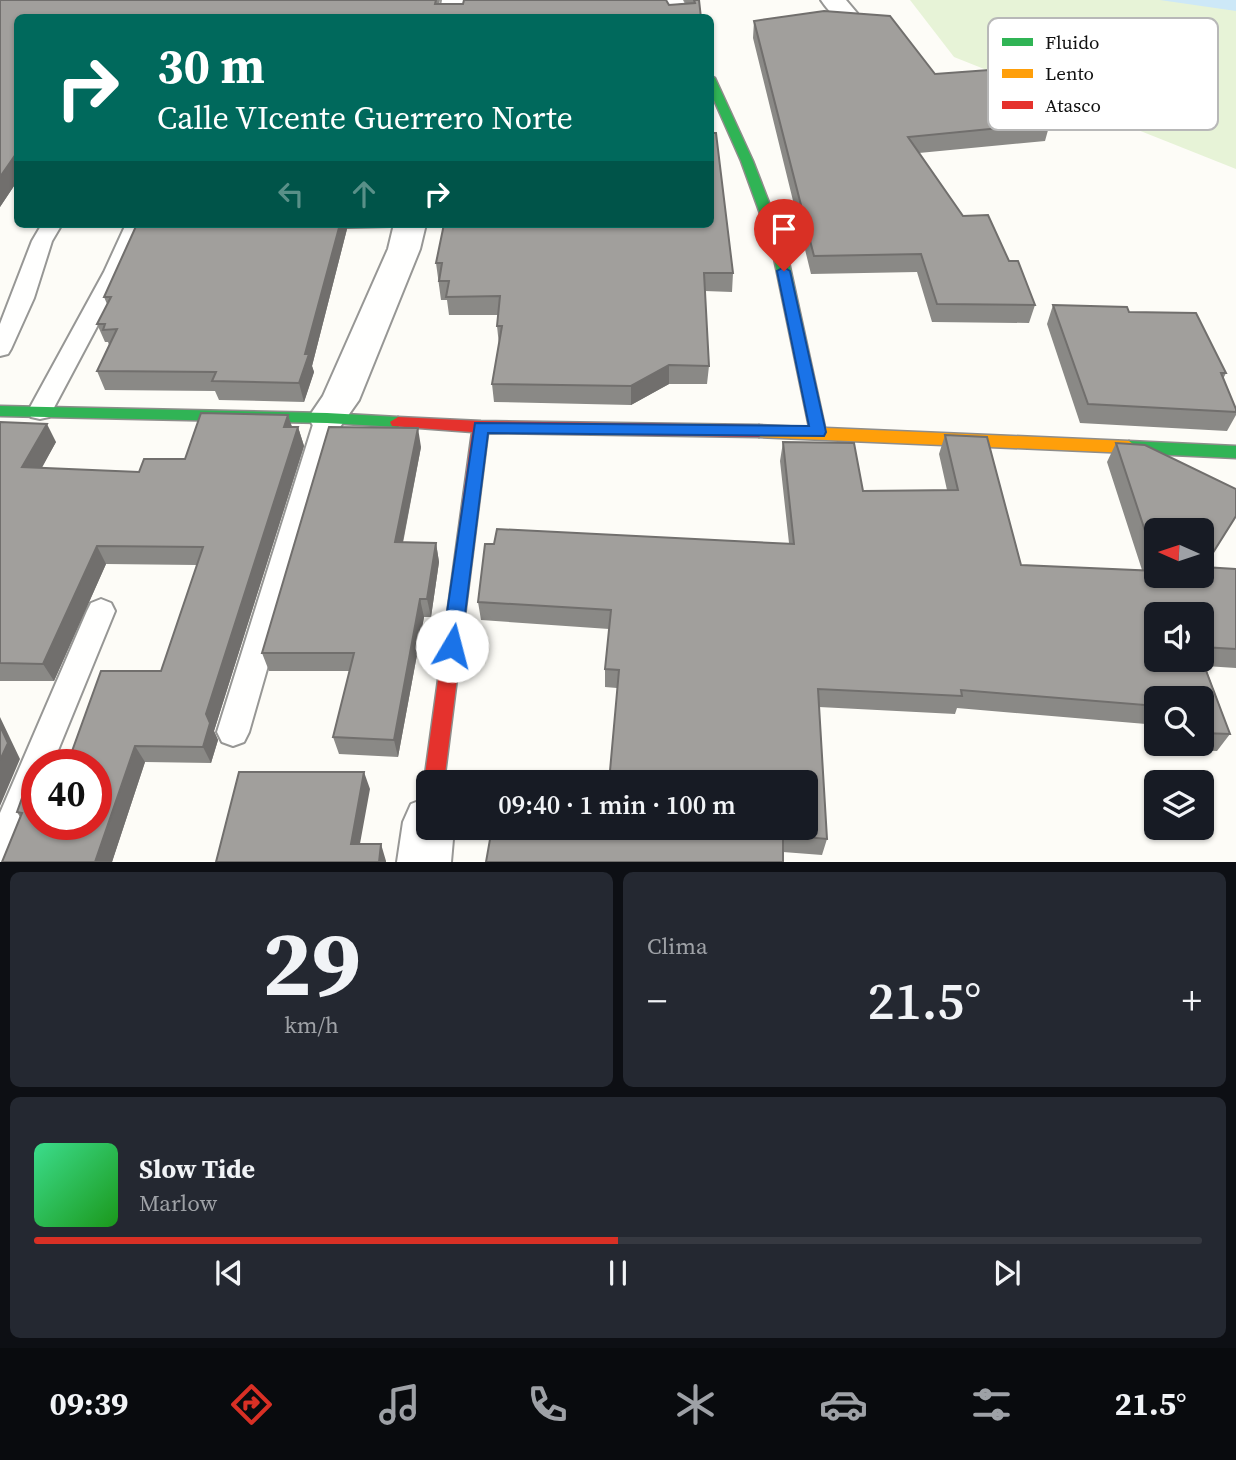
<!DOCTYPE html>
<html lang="es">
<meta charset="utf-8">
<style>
:root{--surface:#171b24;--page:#242831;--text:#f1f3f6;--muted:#9ea1a6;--line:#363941;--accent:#d93025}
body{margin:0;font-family:"Source Serif 4",serif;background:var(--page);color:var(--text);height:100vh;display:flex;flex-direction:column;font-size:26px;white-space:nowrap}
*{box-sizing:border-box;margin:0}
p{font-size:23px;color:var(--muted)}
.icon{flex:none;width:38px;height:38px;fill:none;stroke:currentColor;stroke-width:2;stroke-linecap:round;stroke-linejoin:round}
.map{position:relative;height:862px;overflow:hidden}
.drawer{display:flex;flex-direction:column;gap:10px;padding:10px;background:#0d0f14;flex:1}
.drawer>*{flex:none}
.banner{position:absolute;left:14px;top:14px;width:700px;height:214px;border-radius:10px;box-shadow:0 2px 5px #0004;background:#00695c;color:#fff;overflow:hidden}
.needle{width:46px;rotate:273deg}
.buttons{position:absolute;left:1144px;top:518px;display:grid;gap:14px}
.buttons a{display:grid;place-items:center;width:70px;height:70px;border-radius:10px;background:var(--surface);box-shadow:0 2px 5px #0004;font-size:35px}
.speed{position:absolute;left:21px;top:749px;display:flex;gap:14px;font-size:35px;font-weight:700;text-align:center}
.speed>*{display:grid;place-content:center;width:91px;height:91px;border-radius:50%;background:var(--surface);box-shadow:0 2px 5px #0004;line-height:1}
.speed .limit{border:10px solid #d22;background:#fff;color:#111}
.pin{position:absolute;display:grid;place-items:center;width:60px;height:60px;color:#fff;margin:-72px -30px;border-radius:50% 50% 50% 0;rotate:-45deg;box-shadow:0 0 7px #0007}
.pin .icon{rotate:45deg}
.me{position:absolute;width:77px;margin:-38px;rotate:8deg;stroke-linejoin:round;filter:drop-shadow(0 0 5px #0008)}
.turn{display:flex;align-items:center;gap:24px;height:147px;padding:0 28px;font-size:32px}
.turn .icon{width:91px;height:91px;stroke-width:2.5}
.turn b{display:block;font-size:49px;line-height:60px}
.lanes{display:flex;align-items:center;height:66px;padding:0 28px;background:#0003;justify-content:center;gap:35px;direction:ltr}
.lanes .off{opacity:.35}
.big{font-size:52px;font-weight:600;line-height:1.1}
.drawer .tile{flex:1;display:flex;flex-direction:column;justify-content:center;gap:10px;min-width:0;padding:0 24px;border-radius:10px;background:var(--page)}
.drawer .dial{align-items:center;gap:0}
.dial b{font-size:91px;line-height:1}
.song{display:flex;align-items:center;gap:21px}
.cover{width:84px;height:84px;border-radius:10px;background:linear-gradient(135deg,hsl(150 70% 55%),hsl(120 70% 35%))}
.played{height:7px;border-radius:4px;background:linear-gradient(90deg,var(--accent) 50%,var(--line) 50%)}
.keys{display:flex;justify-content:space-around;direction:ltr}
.heat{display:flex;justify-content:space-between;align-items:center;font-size:38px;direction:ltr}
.drawer .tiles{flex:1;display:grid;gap:10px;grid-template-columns:1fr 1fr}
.tile:last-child{grid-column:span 2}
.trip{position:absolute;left:416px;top:770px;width:402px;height:70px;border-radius:10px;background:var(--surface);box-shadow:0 2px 5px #0004;font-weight:600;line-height:70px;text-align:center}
.menu{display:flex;height:112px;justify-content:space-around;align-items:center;background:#090b0e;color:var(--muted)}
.menu .icon{width:49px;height:49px}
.menu .on{color:var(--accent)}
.menu b{font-size:32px;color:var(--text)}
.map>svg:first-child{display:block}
</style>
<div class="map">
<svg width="1236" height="862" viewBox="0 0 1236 862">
<rect width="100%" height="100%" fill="#fdfcf7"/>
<path fill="#e7f3d7" d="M 910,0 L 1236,0 L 1236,169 L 954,57 Z"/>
<path fill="#cde8f7" d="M 1160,0 L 1236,0 L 1236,11 Z"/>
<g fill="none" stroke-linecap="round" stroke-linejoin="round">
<defs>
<path id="lane" d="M 42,224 L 62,224 L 52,241 L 34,298 L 11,349 L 8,354 L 0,356 L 0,324 L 32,241 Z
M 126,224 L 145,226 L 126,272 L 49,417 L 40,419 L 31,417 L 28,411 L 104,272 Z
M 327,410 L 336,412 L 339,418 L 249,732 L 244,742 L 233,746 L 222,742 L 217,732 L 315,418 L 318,412 Z
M 101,599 L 111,603 L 115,611 L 52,765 L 37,765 L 37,803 L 13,862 L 0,862 L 0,813 L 87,611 L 91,603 Z"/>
<path id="street" d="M 442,0 L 466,0 L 463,18 L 439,18 Z
M 659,0 L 683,0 L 692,18 L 668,18 Z
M 821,0 L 846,0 L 857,13 L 854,18 C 837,22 830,13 821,0 Z
M 394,224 L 426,224 L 420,249 L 359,400 L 340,427 L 327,431 L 314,427 L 308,418 L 323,396 L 388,249 Z
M 429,797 L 429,828 L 454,828 L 451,862 L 397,862 L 403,822 L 411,804 Z"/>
<path id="fast" d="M 710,75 L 715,78 L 753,161 L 785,244 L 826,432 L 824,436 L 818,438 L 810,432 L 771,244 L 741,161 L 710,91 Z
M 0,406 L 327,413 L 398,417 L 406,422 L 398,427 L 327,423 L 0,416 Z
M 1129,441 L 1236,446 L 1236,458 L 1129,453 L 1121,447 Z"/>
<path id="slow" d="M 759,425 L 1129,441 L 1137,447 L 1129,453 L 759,437 L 751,431 Z"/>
<path id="jam" d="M 398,417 L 481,421 L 759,425 L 767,431 L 759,437 L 488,433 L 444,782 L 429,782 L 429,790 L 424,782 L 472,432 L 392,426 L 390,422 Z"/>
</defs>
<use href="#lane" stroke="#979795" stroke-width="4"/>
<use href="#street" stroke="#979795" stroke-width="4"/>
<use href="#fast" stroke="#8e8d8b" stroke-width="3"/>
<use href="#slow" stroke="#8e8d8b" stroke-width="3"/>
<use href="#jam" stroke="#8e8d8b" stroke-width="3"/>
<use href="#lane" fill="#fffffe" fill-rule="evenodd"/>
<use href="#street" fill="#fffffe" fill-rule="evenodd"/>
<use href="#fast" fill="#30b455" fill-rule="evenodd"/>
<use href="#slow" fill="#ff9f0a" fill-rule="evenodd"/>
<use href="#jam" fill="#e5322d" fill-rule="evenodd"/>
</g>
<path fill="#8a8986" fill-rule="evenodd" d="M 10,0 L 440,0 L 439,4 L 669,5 L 686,3 L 684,0 L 699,0 L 701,18 L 18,18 L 18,180 L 0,207 Z
M 754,21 L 935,74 L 1050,123 L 1045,141 L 919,153 L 963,216 L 1009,261 L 1035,305 L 1029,323 L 932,322 L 917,272 L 811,274 L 753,38 Z
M 137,224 L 393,224 L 390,228 L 347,229 L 312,366 L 314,372 L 304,402 L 219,400 L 215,391 L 105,390 L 97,371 L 109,345 L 108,342 L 105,342 L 97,324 L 107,304 L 104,297 Z
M 427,224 L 710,224 L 733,273 L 732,292 L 705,291 L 709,366 L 707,384 L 669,384 L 631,405 L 494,402 L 492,384 L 499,345 L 497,326 L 498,315 L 449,315 L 447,300 L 441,300 L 436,263 L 443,228 L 428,228 Z
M 1053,305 L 1129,312 L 1226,373 L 1223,379 L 1236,409 L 1236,415 L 1227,431 L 1080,423 L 1047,324 Z
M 288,415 L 292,427 L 298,427 L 304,446 L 214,731 L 218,740 L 211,763 L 145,762 L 112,862 L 2,862 L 20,817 L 17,812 L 27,784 L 37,796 L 37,824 L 96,824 L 161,671 L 197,565 L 106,564 L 54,681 L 0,681 L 0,422 L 56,442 L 41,468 L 139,472 L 185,459 Z
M 945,435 L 1021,565 L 1142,570 L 1107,462 L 1116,443 L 1205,567 L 1236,569 L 1236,668 L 1205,666 L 1230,734 L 1217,751 L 1155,749 L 1146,724 L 957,708 L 955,714 L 819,707 L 827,839 L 822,855 L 783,852 L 486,862 L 807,828 L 617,688 L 605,687 L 605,669 L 609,629 L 481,620 L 478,602 L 789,543 L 780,461 L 783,442 L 863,491 L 947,490 L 939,454 ZM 1157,530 L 1202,576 L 1157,576 ZM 1202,614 L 1202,660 L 1157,660 ZM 1157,698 L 1202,698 L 1202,744 L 1157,744 Z
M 421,447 L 403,543 L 436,543 L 439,562 L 431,617 L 424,617 L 398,757 L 339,754 L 333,737 L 350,671 L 269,671 L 262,653 Z"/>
<path fill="#716f6d" d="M 18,151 L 18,180 L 0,207 L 0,177 Z
M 340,224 L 346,224 L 347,229 L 312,366 L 314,372 L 304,402 L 299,383 L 305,354 Z
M 669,365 L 669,384 L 631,405 L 631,386 Z
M 288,415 L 294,433 L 284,427 Z
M 47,424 L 56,442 L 32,486 L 22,467 Z
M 298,427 L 304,446 L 214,731 L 218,740 L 211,763 L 203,747 L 206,714 Z
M 418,428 L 421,447 L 399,561 L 395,542 Z
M 436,543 L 439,562 L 431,617 L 427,599 Z
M 97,546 L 106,564 L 54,681 L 43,664 Z
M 420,599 L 424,617 L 398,757 L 394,740 Z
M 0,717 L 20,759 L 0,806 Z
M 135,746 L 145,762 L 112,862 L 95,862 Z
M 364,772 L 370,789 L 357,860 L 351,844 Z
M 27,784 L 37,796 L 37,804 Z
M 381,844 L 386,861 L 386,862 L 379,862 Z"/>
<path fill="#a19f9c" stroke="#716f6d" stroke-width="2" d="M 0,0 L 436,0 L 435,4 L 463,4 L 464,0 L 666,0 L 669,5 L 695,3 L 694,0 L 699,0 L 701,18 L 529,18 L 529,16 L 437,18 L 18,18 L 18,151 L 0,177 Z
M 824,11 L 890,16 L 935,74 L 989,70 L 1050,123 L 908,137 L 963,216 L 988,215 L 1009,261 L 1018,261 L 1035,305 L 937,304 L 921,254 L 814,256 L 754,21 Z
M 710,133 L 716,133 L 733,273 L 704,273 L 709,366 L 669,365 L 631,386 L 492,384 L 502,326 L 497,326 L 500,296 L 446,297 L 449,281 L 439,281 L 442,263 L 436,263 L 444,224 L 710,224 Z
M 137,224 L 340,224 L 305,354 L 309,354 L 299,383 L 212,381 L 216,372 L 97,371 L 117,329 L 103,330 L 105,324 L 97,324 L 111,297 L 104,297 Z
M 1053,305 L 1127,307 L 1129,312 L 1196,313 L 1226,373 L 1221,373 L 1236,409 L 1236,412 L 1088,404 Z
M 201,413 L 288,415 L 284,427 L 298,427 L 206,714 L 210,723 L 203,747 L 135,746 L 95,862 L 2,862 L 22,813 L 17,812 L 27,784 L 37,804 L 37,824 L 96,824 L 96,765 L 67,765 L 101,671 L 161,671 L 203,547 L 97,546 L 43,664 L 0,663 L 0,422 L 47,424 L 22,467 L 139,472 L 144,459 L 185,459 Z
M 329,427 L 418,428 L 395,542 L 436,543 L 427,599 L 420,599 L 394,740 L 333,737 L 354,653 L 262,653 Z
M 945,435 L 987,437 L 1021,565 L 1157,571 L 1157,576 L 1202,576 L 1202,530 L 1157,530 L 1157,567 L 1116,443 L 1145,445 L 1236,489 L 1236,516 L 1204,567 L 1236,569 L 1236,649 L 1202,647 L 1202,614 L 1157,614 L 1157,660 L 1202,660 L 1230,734 L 1202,733 L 1202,698 L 1157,698 L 1157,706 L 961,690 L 962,696 L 818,689 L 827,839 L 783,835 L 783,862 L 486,862 L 492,828 L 807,828 L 807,782 L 609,782 L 619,670 L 605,669 L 611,610 L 478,602 L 485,544 L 494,544 L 497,529 L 794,544 L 783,442 L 854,443 L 863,491 L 958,490 Z
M 0,726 L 8,743 L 0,760 Z
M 239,772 L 364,772 L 351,844 L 381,844 L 379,862 L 216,862 Z"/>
<path fill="#1a73e8" stroke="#114b97" stroke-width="2" d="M 784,267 L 790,271 L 826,432 L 824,436 L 488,433 L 461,646 L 459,651 L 452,654 L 445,651 L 442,646 L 475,423 L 809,426 L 777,271 Z"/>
<rect x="988" y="18" width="230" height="112" rx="10" fill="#fff" stroke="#b8b8b8" stroke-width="2"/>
<rect x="1002" y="38" width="31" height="8" fill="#30b455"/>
<rect x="1002" y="69" width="31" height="9" fill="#ff9f0a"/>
<rect x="1002" y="101" width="31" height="8" fill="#e5322d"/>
<g font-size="19" fill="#111">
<text x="1045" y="49">Fluido</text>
<text x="1045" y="80">Lento</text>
<text x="1045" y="112">Atasco</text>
</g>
</svg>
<div class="buttons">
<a><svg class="needle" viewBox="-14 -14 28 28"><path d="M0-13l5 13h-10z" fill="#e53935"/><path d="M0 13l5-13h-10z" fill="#9ea1a6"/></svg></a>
<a><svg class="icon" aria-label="sound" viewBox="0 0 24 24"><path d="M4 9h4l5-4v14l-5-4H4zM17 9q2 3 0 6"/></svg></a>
<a><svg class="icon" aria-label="search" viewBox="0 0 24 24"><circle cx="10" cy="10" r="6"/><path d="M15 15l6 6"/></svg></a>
<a><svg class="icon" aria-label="layers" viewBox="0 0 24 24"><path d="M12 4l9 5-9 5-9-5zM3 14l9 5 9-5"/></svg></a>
</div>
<div class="speed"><div class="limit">40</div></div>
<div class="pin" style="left:784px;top:271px;background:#d93025"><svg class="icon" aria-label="arrive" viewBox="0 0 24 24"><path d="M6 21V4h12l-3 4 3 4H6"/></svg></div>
<svg class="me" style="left:452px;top:646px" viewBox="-20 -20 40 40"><circle r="19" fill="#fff"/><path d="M0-13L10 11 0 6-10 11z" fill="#1a73e8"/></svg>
<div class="trip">09:40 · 1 min · 100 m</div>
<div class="banner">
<div class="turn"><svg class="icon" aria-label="right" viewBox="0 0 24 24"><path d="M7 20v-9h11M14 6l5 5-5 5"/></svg><div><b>30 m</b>Calle VIcente Guerrero Norte</div></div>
<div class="lanes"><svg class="icon off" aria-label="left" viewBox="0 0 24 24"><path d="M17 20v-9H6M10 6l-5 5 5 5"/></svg><svg class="icon off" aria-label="ahead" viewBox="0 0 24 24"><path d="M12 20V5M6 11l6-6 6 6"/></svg><svg class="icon" aria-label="right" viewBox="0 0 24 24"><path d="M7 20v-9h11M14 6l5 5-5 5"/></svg></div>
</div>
</div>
<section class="drawer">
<div class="tiles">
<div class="tile dial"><b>29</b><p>km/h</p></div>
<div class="tile"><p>Clima</p>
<div class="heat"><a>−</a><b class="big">21.5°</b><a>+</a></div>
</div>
<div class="tile">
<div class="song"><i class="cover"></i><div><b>Slow Tide</b><p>Marlow</p></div></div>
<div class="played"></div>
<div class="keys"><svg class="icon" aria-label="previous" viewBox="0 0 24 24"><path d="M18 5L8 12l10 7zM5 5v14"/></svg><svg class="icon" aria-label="pause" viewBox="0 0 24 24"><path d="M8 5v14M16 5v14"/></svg><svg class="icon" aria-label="next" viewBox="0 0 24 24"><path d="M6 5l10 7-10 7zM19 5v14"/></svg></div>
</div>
</div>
</section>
<nav class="menu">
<b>09:39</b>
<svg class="icon on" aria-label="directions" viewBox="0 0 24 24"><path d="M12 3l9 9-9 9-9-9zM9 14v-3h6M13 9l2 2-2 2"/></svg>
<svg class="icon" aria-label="music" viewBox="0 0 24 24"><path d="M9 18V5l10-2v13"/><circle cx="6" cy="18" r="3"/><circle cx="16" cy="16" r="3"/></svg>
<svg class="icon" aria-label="phone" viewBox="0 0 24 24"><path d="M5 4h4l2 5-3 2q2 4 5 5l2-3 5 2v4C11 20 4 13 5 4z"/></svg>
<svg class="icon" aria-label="climate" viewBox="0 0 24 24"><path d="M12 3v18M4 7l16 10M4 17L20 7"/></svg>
<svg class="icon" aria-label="car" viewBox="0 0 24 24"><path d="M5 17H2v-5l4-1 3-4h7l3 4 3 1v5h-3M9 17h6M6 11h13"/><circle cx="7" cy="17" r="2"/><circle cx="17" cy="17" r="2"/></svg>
<svg class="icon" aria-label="filters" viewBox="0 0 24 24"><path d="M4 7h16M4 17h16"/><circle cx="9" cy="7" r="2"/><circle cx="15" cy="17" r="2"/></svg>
<b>21.5°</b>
</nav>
